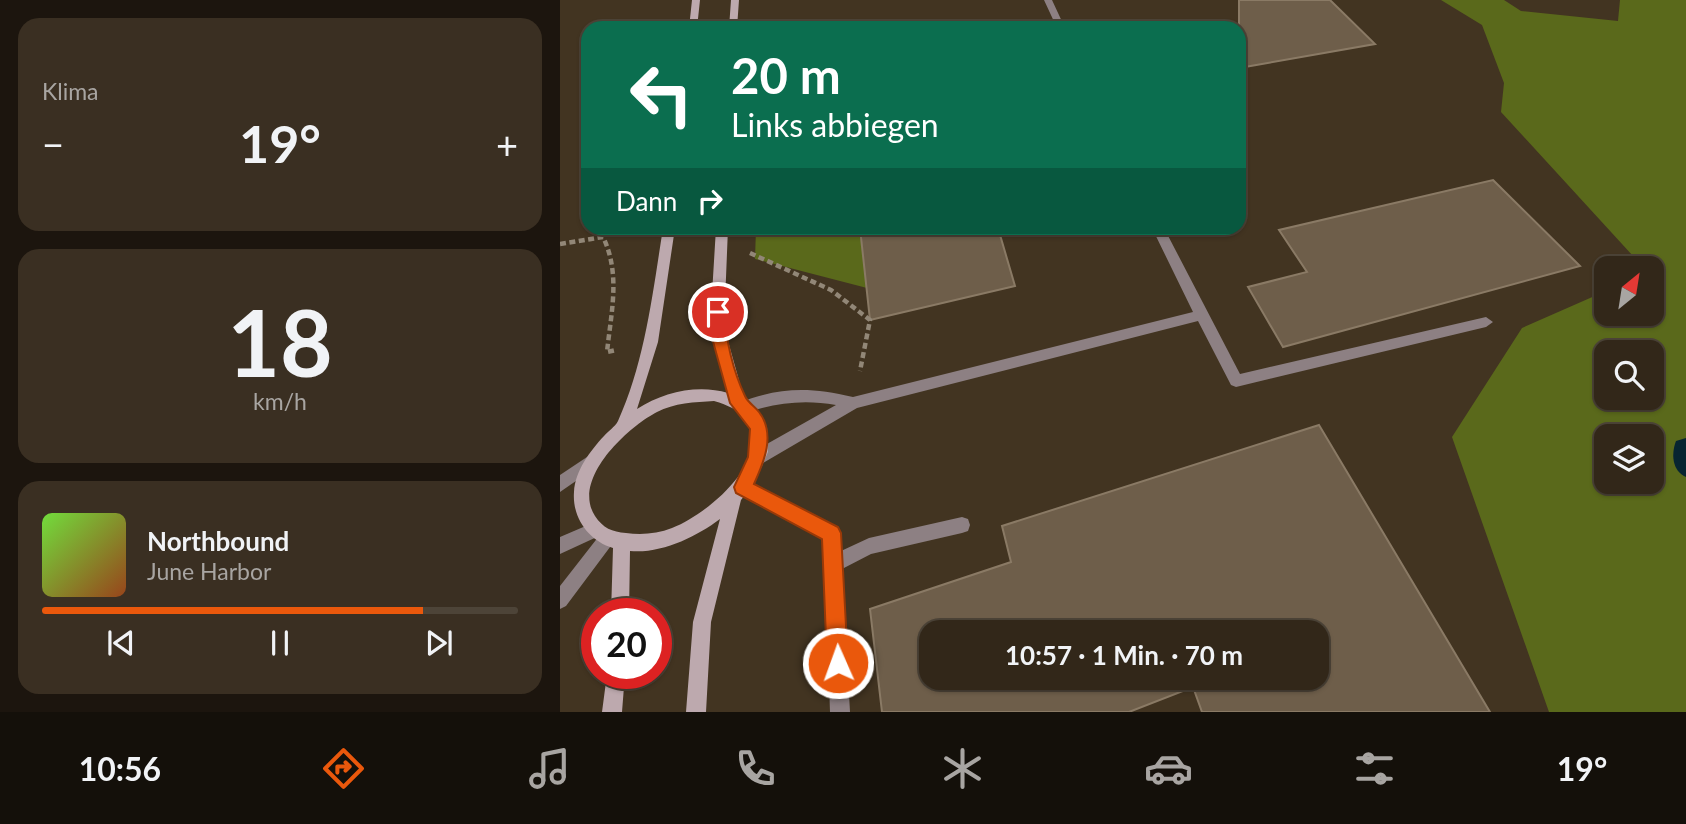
<!DOCTYPE html>
<html lang="de">
<meta charset="utf-8">
<style>
:root{--surface:#322719;--page:#3a2f22;--text:#f1f3f6;--muted:#a8a5a2;--line:#4d4438;--accent:#ea580c}
body{margin:0;font-family:Lato,sans-serif;background:var(--page);color:var(--text);height:100vh;display:flex;flex-direction:column;font-size:26px;white-space:nowrap}
*{box-sizing:border-box;margin:0}
p{font-size:23px;color:var(--muted)}
.icon{flex:none;width:38px;height:38px;fill:none;stroke:currentColor;stroke-width:2;stroke-linecap:round;stroke-linejoin:round}
.map{position:relative;flex:1;overflow:hidden}
.drawer{display:flex;flex-direction:column;gap:18px;padding:18px;background:#1c150e;width:560px}
.drawer>*{flex:none}
.top-card{position:absolute;left:21px;top:21px;width:665px;height:214px;border-radius:21px;box-shadow:0 2px 5px #0004,0 0 0 2px var(--line);background:#0b6e4f;color:#fff;overflow:hidden}
.needle{width:46px;rotate:30deg}
.tools{position:absolute;left:1034px;top:256px;display:grid;gap:14px}
.tools a{display:grid;place-items:center;width:70px;height:70px;border-radius:14px;background:var(--surface);box-shadow:0 2px 5px #0004,0 0 0 2px var(--line);font-size:35px}
.speed{position:absolute;left:21px;top:598px;display:flex;gap:14px;font-size:35px;font-weight:700;text-align:center}
.speed>*{display:grid;place-content:center;width:91px;height:91px;border-radius:50%;background:var(--surface);box-shadow:0 2px 5px #0004,0 0 0 2px var(--line);line-height:1}
.speed .limit{border:10px solid #d22;background:#fff;color:#111}
.pin{position:absolute;display:grid;place-items:center;width:60px;height:60px;color:#fff;margin:-30px;border:4px solid #fff;border-radius:50%;box-shadow:0 2px 7px #0007}
.me{position:absolute;width:77px;margin:-38px;rotate:358deg;stroke-linejoin:round;filter:drop-shadow(0 0 5px #0008)}
.turn{display:flex;align-items:center;gap:24px;height:147px;padding:0 35px;font-size:32px}
.turn .icon{width:91px;height:91px;stroke-width:2.5}
.turn b{display:block;font-size:49px;line-height:60px}
.then{display:flex;align-items:center;height:66px;padding:0 35px;background:#0003;gap:14px;font-size:26px}
.big{font-size:52px;font-weight:700;line-height:1.1}
.drawer .card{flex:1;display:flex;flex-direction:column;justify-content:center;gap:10px;min-width:0;padding:0 24px;border-radius:21px;background:var(--page)}
.drawer .dial{align-items:center;gap:0}
.dial b{font-size:91px;line-height:1}
.song{display:flex;align-items:center;gap:21px}
.cover{width:84px;height:84px;border-radius:10px;background:linear-gradient(135deg,hsl(100 70% 55%),hsl(20 70% 35%))}
.played{height:7px;border-radius:4px;background:linear-gradient(90deg,var(--accent) 80%,var(--line) 80%)}
.keys{display:flex;justify-content:space-around;direction:ltr}
.heat{display:flex;justify-content:space-between;align-items:center;font-size:38px;direction:ltr}
.trip{position:absolute;left:359px;top:620px;width:410px;height:70px;border-radius:21px;background:var(--surface);box-shadow:0 2px 5px #0004,0 0 0 2px var(--line);font-weight:700;line-height:70px;text-align:center}
.menu{display:flex;height:112px;justify-content:space-around;align-items:center;background:#14100a;color:var(--muted)}
.menu .icon{width:49px;height:49px}
.menu .on{color:var(--accent)}
.menu b{font-size:32px;color:var(--text)}
main{display:flex;flex:1;min-height:0}
.map>svg:first-child{display:block}
</style>
<main>
<section class="drawer">
<div class="card"><p>Klima</p>
<div class="heat"><a>−</a><b class="big">19°</b><a>+</a></div>
</div>
<div class="card dial"><b>18</b><p>km/h</p></div>
<div class="card">
<div class="song"><i class="cover"></i><div><b>Northbound</b><p>June Harbor</p></div></div>
<div class="played"></div>
<div class="keys"><svg class="icon" aria-label="previous" viewBox="0 0 24 24"><path d="M18 5L8 12l10 7zM5 5v14"/></svg><svg class="icon" aria-label="pause" viewBox="0 0 24 24"><path d="M8 5v14M16 5v14"/></svg><svg class="icon" aria-label="next" viewBox="0 0 24 24"><path d="M6 5l10 7-10 7zM19 5v14"/></svg></div>
</div>
</section>
<div class="map">
<svg width="1126" height="712" viewBox="0 0 1126 712">
<rect width="100%" height="100%" fill="#423421"/>
<path fill="#5a691b" fill-rule="evenodd" d="M 881,0 L 944,0 L 961,11 L 1058,21 L 1060,0 L 1126,0 L 1126,712 L 989,712 L 892,437 L 962,328 L 1046,291 L 1046,313 L 1092,313 L 1092,268 L 1084,268 L 941,112 L 944,83 L 922,25 ZM 1046,352 L 1092,352 L 1092,397 L 1046,397 ZM 1046,436 L 1092,436 L 1092,481 L 1046,481 Z
M 196,228 L 300,228 L 307,288 L 195,259 Z"/>
<g fill="none" stroke-linecap="round" stroke-linejoin="round">
<path fill="#072531" fill-rule="evenodd" d="M 1126,438 L 1126,477 C 1112,471 1111,454 1116,441 Z"/>
</g>
<path fill="#6e5e4a" stroke="#8a7a65" stroke-width="2" fill-rule="evenodd" d="M 679,0 L 770,0 L 815,44 L 679,68 Z
M 933,180 L 1020,266 L 723,347 L 688,287 L 747,272 L 719,230 Z
M 300,228 L 438,228 L 455,286 L 310,320 Z
M 759,425 L 930,712 L 642,712 L 633,687 L 569,712 L 322,712 L 310,609 L 451,562 L 442,526 ZM 371,632 L 756,632 L 756,677 L 371,677 Z"/>
<g fill="none" stroke-linecap="round" stroke-linejoin="round">
<path stroke="#928777" stroke-width="4.5" stroke-dasharray="6 3.5" stroke-linecap="butt" d="M 0,244 L 43,237 C 61,274 51,313 47,352 L 56,350
M 190,253 L 271,290 L 310,320 L 300,371"/>
<path fill="#8d8083" fill-rule="evenodd" d="M 484,0 L 492,0 L 505,28 L 497,28 Z
M 592,228 L 604,228 L 680,374 L 926,317 L 933,322 L 926,327 L 676,387 L 671,385 L 638,321 L 297,408 L 203,463 L 197,465 L 191,463 L 189,458 L 191,453 L 276,405 C 243,399 216,403 185,413 L 180,412 L 178,407 L 180,402 C 222,387 250,387 293,397 L 633,312 Z
M 33,453 L 39,455 L 41,460 L 39,465 L 0,492 L 0,475 Z
M 183,479 L 278,527 L 281,551 L 309,538 L 402,517 L 408,519 L 410,525 L 408,531 L 402,533 L 311,554 L 282,569 L 290,712 L 270,712 L 264,538 L 177,492 L 175,487 L 177,482 Z
M 35,522 L 41,524 L 42,533 L 48,531 L 54,533 L 56,539 L 6,606 L 0,609 L 0,586 L 39,536 L 0,554 L 0,537 Z"/>
<path fill="#bda9ae" fill-rule="evenodd" d="M 132,0 L 140,0 L 137,28 L 129,28 Z
M 171,0 L 179,0 L 177,28 L 169,28 Z
M 103,228 L 115,228 L 98,342 L 77,409 C 103,392 138,384 168,393 L 150,327 L 156,228 L 168,228 L 164,327 L 184,398 L 189,401 L 207,427 L 208,452 L 195,482 L 181,500 L 151,622 L 146,712 L 126,712 L 133,622 L 160,519 C 136,537 101,554 70,551 L 69,614 L 51,614 L 53,548 C 29,541 12,518 14,492 C 15,471 30,451 44,436 C 48,431 55,427 58,421 C 85,362 93,291 103,228 ZM 154,401 C 243,426 161,509 112,528 C 97,534 81,535 66,533 C 52,532 43,528 35,516 C 11,479 68,427 97,412 C 114,403 135,402 154,401 Z
M 47,674 L 65,674 L 62,712 L 42,712 Z"/>
</g>
<path fill="#ea580c" stroke="#983908" stroke-width="2" d="M 158,306 L 166,312 C 164,337 174,373 185,396 C 188,403 195,406 199,412 C 216,434 204,462 194,484 L 278,527 L 281,533 L 288,663 L 285,670 L 278,673 L 270,670 L 267,663 L 262,539 L 176,493 L 174,487 L 188,457 L 190,429 L 170,403 L 149,327 L 150,312 Z"/>
</svg>
<div class="tools">
<a><svg class="needle" viewBox="-14 -14 28 28"><path d="M0-13l5 13h-10z" fill="#e53935"/><path d="M0 13l5-13h-10z" fill="#a8a5a2"/></svg></a>
<a><svg class="icon" aria-label="search" viewBox="0 0 24 24"><circle cx="10" cy="10" r="6"/><path d="M15 15l6 6"/></svg></a>
<a><svg class="icon" aria-label="layers" viewBox="0 0 24 24"><path d="M12 4l9 5-9 5-9-5zM3 14l9 5 9-5"/></svg></a>
</div>
<div class="speed"><div class="limit">20</div></div>
<div class="pin" style="left:158px;top:312px;background:#d93025"><svg class="icon" aria-label="arrive" viewBox="0 0 24 24"><path d="M6 21V4h12l-3 4 3 4H6"/></svg></div>
<svg class="me" style="left:278px;top:663px" viewBox="-20 -20 40 40"><circle r="17" fill="#ea580c" stroke="#fff" stroke-width="3"/><path d="M0-11L8 9 0 5-8 9z" fill="#fff"/></svg>
<div class="trip">10:57 · 1 Min. · 70 m</div>
<div class="top-card">
<div class="turn"><svg class="icon" aria-label="left" viewBox="0 0 24 24"><path d="M17 20v-9H6M10 6l-5 5 5 5"/></svg><div><b>20 m</b>Links abbiegen</div></div>
<div class="then">Dann<svg class="icon" aria-label="right" viewBox="0 0 24 24"><path d="M7 20v-9h11M14 6l5 5-5 5"/></svg></div>
</div>
</div>
</main>
<nav class="menu">
<b>10:56</b>
<svg class="icon on" aria-label="directions" viewBox="0 0 24 24"><path d="M12 3l9 9-9 9-9-9zM9 14v-3h6M13 9l2 2-2 2"/></svg>
<svg class="icon" aria-label="music" viewBox="0 0 24 24"><path d="M9 18V5l10-2v13"/><circle cx="6" cy="18" r="3"/><circle cx="16" cy="16" r="3"/></svg>
<svg class="icon" aria-label="phone" viewBox="0 0 24 24"><path d="M5 4h4l2 5-3 2q2 4 5 5l2-3 5 2v4C11 20 4 13 5 4z"/></svg>
<svg class="icon" aria-label="climate" viewBox="0 0 24 24"><path d="M12 3v18M4 7l16 10M4 17L20 7"/></svg>
<svg class="icon" aria-label="car" viewBox="0 0 24 24"><path d="M5 17H2v-5l4-1 3-4h7l3 4 3 1v5h-3M9 17h6M6 11h13"/><circle cx="7" cy="17" r="2"/><circle cx="17" cy="17" r="2"/></svg>
<svg class="icon" aria-label="filters" viewBox="0 0 24 24"><path d="M4 7h16M4 17h16"/><circle cx="9" cy="7" r="2"/><circle cx="15" cy="17" r="2"/></svg>
<b>19°</b>
</nav>
